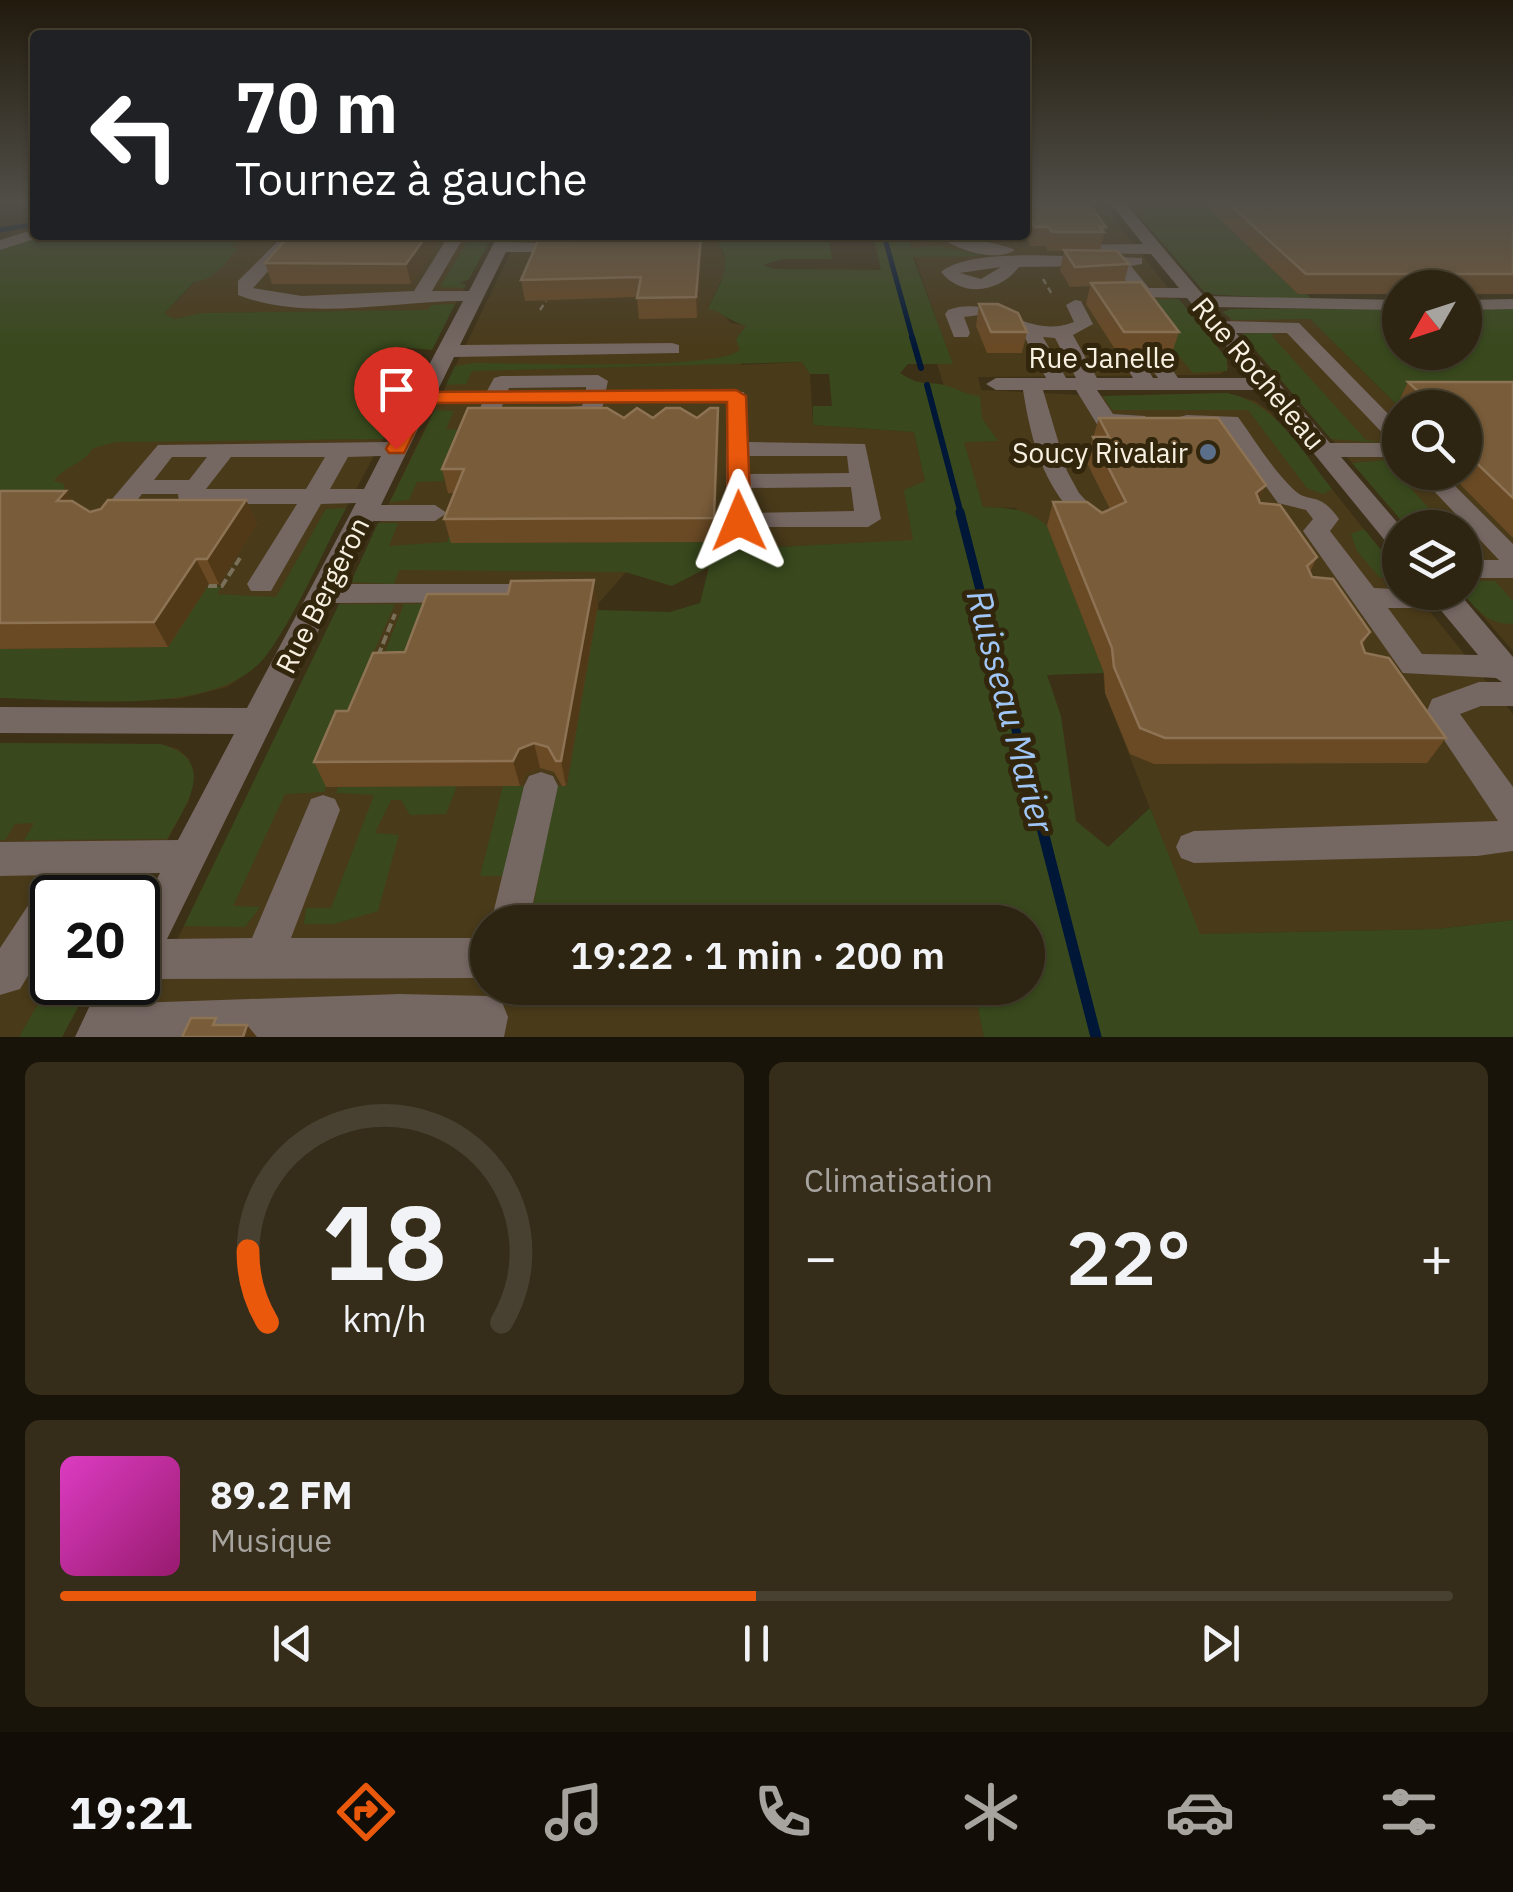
<!DOCTYPE html>
<html lang="fr">
<meta charset="utf-8">
<style>
:root{--surface:#2d2411;--page:#352c1a;--text:#f1f3f6;--muted:#a7a49f;--line:#484131;--accent:#ea580c}
body{margin:0;font-family:"IBM Plex Sans",sans-serif;background:var(--page);color:var(--text);height:100vh;display:flex;flex-direction:column;font-size:38px;white-space:nowrap}
*{box-sizing:border-box;margin:0}
p{font-size:32px;color:var(--muted)}
.icon{flex:none;width:55px;height:55px;fill:none;stroke:currentColor;stroke-width:2;stroke-linecap:round;stroke-linejoin:round}
.map{position:relative;height:1037px;overflow:hidden}
.sheet{display:flex;flex-direction:column;gap:25px;padding:25px;background:#191409;flex:1}
.sheet>*{flex:none}
.banner{position:absolute;left:30px;top:30px;width:1000px;height:210px;border-radius:10px;box-shadow:0 2px 8px #0004,0 0 0 2px var(--line);background:#202124;color:#fff;overflow:hidden}
.needle{width:65px;rotate:231deg}
.fabs{position:absolute;left:1382px;top:270px;display:grid;gap:20px}
.fabs a{display:grid;place-items:center;width:100px;height:100px;border-radius:50%;background:var(--surface);box-shadow:0 2px 8px #0004,0 0 0 2px var(--line);font-size:50px}
.speed{position:absolute;left:30px;top:875px;display:flex;gap:20px;font-size:50px;font-weight:700;text-align:center}
.speed>*{display:grid;place-content:center;width:130px;height:130px;border-radius:50%;background:var(--surface);box-shadow:0 2px 8px #0004,0 0 0 2px var(--line);line-height:1}
.speed .limit{border:5px solid #111;border-radius:15px;background:#fff;color:#111}
.pin{position:absolute;display:grid;place-items:center;width:85px;height:85px;color:#fff;margin:-102px -42px;border-radius:50% 50% 50% 0;rotate:-45deg;box-shadow:0 0 10px #0007}
.pin .icon{rotate:45deg}
.me{position:absolute;width:110px;margin:-55px;rotate:359deg;stroke-linejoin:round;filter:drop-shadow(0 0 8px #0008)}
.turn{display:flex;align-items:center;gap:35px;height:210px;padding:0 40px;font-size:45px}
.turn .icon{width:130px;height:130px;stroke-width:2.5}
.turn b{display:block;font-size:70px;line-height:85px}
.big{font-size:75px;font-weight:600;line-height:1.1}
.sheet .card{flex:1;display:flex;flex-direction:column;justify-content:center;gap:15px;min-width:0;padding:0 35px;border-radius:15px;background:var(--page)}
.sheet .dial{align-items:center;gap:0}
.dial svg{height:260px;overflow:visible;fill:none;stroke:var(--line);stroke-width:7;stroke-linecap:round;text-anchor:middle}
.dial text{fill:var(--text);stroke:none}
.song{display:flex;align-items:center;gap:30px}
.cover{width:120px;height:120px;border-radius:15px;background:linear-gradient(135deg,hsl(310 70% 55%),hsl(320 70% 35%))}
.played{height:10px;border-radius:5px;background:linear-gradient(90deg,var(--accent) 50%,var(--line) 50%)}
.keys{display:flex;justify-content:space-around;direction:ltr}
.heat{display:flex;justify-content:space-between;align-items:center;font-size:55px;direction:ltr}
.sheet .tiles{flex:1;display:grid;gap:25px;grid-template-columns:1fr 1fr}
.card:last-child{grid-column:span 2}
.trip{position:absolute;left:470px;top:905px;width:575px;height:100px;border-radius:50px;background:var(--surface);box-shadow:0 2px 8px #0004,0 0 0 2px var(--line);font-weight:600;line-height:100px;text-align:center}
.dock{display:flex;height:160px;justify-content:space-around;align-items:center;background:#120e07;color:var(--muted)}
.dock .icon{width:70px;height:70px}
.dock .active{color:var(--accent)}
.dock b{font-size:45px;color:var(--text)}
.map>svg:first-child{display:block}
</style>
<div class="map">
<svg width="1513" height="1037" viewBox="0 0 1513 1037">
<rect width="100%" height="100%" fill="#3c3017"/>
<path fill="#493a19" fill-rule="evenodd" d="M 1025,204 L 1103,204 L 1229,367 L 1221,374 L 1199,375 L 978,377 L 981,390 L 1103,396 L 1227,393 L 1255,401 L 1270,412 L 1400,574 L 1400,592 L 1415,593 L 1513,714 L 1513,920 L 1437,929 L 1199,934 L 1105,693 L 1103,673 L 1016,508 L 983,507 L 937,364 L 952,364 L 907,235 L 1025,235 Z
M 241,235 L 493,235 L 469,279 L 460,283 L 466,285 L 452,310 L 202,313 L 175,320 L 163,315 Z
M 519,235 L 676,235 L 719,243 L 727,267 L 708,308 L 720,311 L 731,323 L 747,326 L 741,365 L 802,362 L 810,374 L 813,425 L 914,432 L 925,481 L 913,541 L 715,550 L 626,572 L 598,604 L 546,922 L 488,922 L 488,988 L 534,988 L 601,995 L 975,991 L 984,1037 L 130,1037 Z
M 1228,318 L 1310,319 L 1397,405 L 1513,405 L 1513,651 L 1463,593 L 1465,528 L 1407,527 ZM 1400,408 L 1465,408 L 1465,472 L 1400,472 Z
M 383,439 L 274,643 L 249,672 L 227,687 L 179,699 L 0,698 L 0,527 L 85,441 Z
M 0,743 L 160,744 L 178,749 L 189,759 L 193,773 L 189,800 L 137,897 L 52,898 L 52,982 L 91,983 L 62,1037 L 0,1037 Z"/>
<path fill="#39491d" d="M 1129,204 L 1204,204 L 1298,294 L 1307,294 L 1312,300 L 1206,294 Z
M 47,235 L 241,235 L 231,248 L 238,248 C 225,263 215,280 194,282 L 164,314 L 175,319 L 202,313 L 427,310 L 432,305 L 455,304 L 432,350 L 399,347 L 387,356 L 426,359 L 383,439 L 116,442 L 93,448 C 84,464 64,466 54,481 L 63,483 L 65,489 L 59,495 L 0,527 L 0,249 Z
M 676,235 L 828,235 L 832,259 L 782,259 L 763,265 L 774,269 L 881,270 L 873,235 L 907,235 L 911,248 L 938,246 L 983,256 L 913,257 L 953,364 L 908,364 L 900,373 C 922,388 927,380 948,386 C 960,390 966,395 980,396 L 982,418 L 998,441 L 964,442 L 983,507 C 1009,508 1027,508 1047,526 L 1104,673 L 1047,675 L 1061,716 L 1076,821 L 1108,847 L 1150,808 L 1200,934 L 1437,929 L 1513,920 L 1513,1037 L 984,1037 L 974,988 L 1028,988 L 1028,922 L 657,922 L 636,910 L 590,913 L 534,903 L 555,786 L 567,786 L 597,610 L 670,612 L 700,603 L 709,567 L 672,586 L 625,572 L 399,570 L 394,584 L 351,582 L 378,523 L 398,523 L 389,546 L 447,542 L 463,497 L 451,543 L 715,542 L 715,550 L 913,540 L 904,490 L 925,481 L 914,432 L 813,425 L 813,406 L 832,406 L 829,374 L 810,374 L 802,362 L 472,371 L 466,384 L 446,385 L 455,366 L 474,363 C 517,363 716,371 740,350 L 736,339 L 746,326 C 730,322 724,312 708,309 C 717,287 735,265 718,243 Z
M 490,241 L 469,279 L 460,283 L 466,285 L 464,288 L 440,287 L 467,242 Z
M 1179,299 L 1227,359 L 1227,371 L 1193,373 L 1132,300 Z
M 1400,308 L 1400,352 L 1465,352 L 1465,308 L 1513,308 L 1513,405 L 1397,405 L 1310,319 L 1233,320 L 1222,312 L 1231,309 Z
M 1281,332 L 1271,335 L 1366,440 L 1384,443 L 1331,439 L 1242,334 Z
M 1227,393 C 1277,403 1302,452 1332,489 L 1323,494 L 1307,488 L 1248,410 L 1112,410 L 1103,396 Z
M 435,410 L 454,411 L 446,429 L 463,430 C 453,441 441,467 444,481 L 417,482 L 409,500 L 390,502 Z
M 1400,459 L 1388,463 L 1446,527 L 1407,527 L 1352,463 Z
M 346,508 C 322,553 295,618 265,657 C 216,718 74,699 0,698 L 0,649 L 168,647 L 207,587 L 221,587 L 217,594 L 276,597 L 326,509 Z
M 1364,529 L 1400,573 L 1396,580 L 1379,577 L 1357,551 L 1351,534 Z
M 1465,581 L 1495,581 L 1513,601 L 1513,624 C 1488,624 1478,611 1463,593 Z
M 339,604 L 395,604 L 357,690 L 369,692 L 404,604 L 518,604 L 347,737 L 324,792 L 285,794 L 233,906 L 260,907 L 245,927 L 184,926 Z
M 0,743 L 160,744 C 219,760 187,804 167,839 L 24,840 L 34,823 L 15,824 L 5,840 L 0,840 Z
M 457,786 L 446,814 L 410,815 L 401,800 L 391,800 L 375,833 L 399,835 L 378,911 L 334,924 L 304,924 L 306,908 L 331,908 L 374,795 L 336,793 L 338,787 Z
M 503,786 L 526,786 L 503,876 L 480,876 Z
M 52,980 L 91,983 L 62,1037 L 19,1037 Z"/>
<g fill="none" stroke-linecap="round" stroke-linejoin="round">
<path stroke="#001737" stroke-width="5" d="M 0,230 L 35,224
M 884,235 L 913,340"/>
<path stroke="#001737" stroke-width="6" d="M 912,337 L 921,368
M 927,385 L 961,514"/>
<path stroke="#001737" stroke-width="9" d="M 960,512 L 1019,742"/>
<path stroke="#001737" stroke-width="11" d="M 1019,739 L 1096,1037"/>
<path stroke="#7a705a" stroke-width="2.5" stroke-dasharray="6 4" stroke-linecap="butt" d="M 1043,279 L 1053,296
M 540,310 L 546,301"/>
<path stroke="#7a705a" stroke-width="4" stroke-dasharray="9 4" stroke-linecap="butt" d="M 208,586 L 222,586 L 240,558
M 378,656 L 395,614"/>
<path fill="#756762" fill-rule="evenodd" d="M 1111,204 L 1126,204 L 1204,296 L 1400,300 L 1400,310 L 1213,307 L 1226,321 L 1299,323 L 1400,426 L 1400,457 L 1341,457 L 1402,528 L 1400,550 L 1391,548 L 1262,390 L 1097,390 L 1113,414 L 1145,416 L 1148,421 L 1137,428 L 1098,426 L 1076,390 L 1043,390 L 1067,471 L 1079,493 L 1109,525 L 1096,533 C 1086,530 1085,526 1078,519 C 1042,483 1031,440 1023,390 L 996,390 L 986,384 L 996,378 L 1046,378 L 1023,334 L 979,315 L 964,317 L 970,333 L 968,337 L 954,337 L 945,314 L 948,310 C 997,293 1026,341 1074,322 L 1066,305 L 1075,300 L 1081,301 L 1093,324 L 1073,335 L 1097,378 L 1133,378 L 1122,360 L 1132,354 L 1163,356 L 1178,378 L 1252,378 L 1187,298 L 1138,297 L 1111,262 L 1119,257 L 1142,258 L 1142,264 L 1131,266 L 1149,288 L 1179,288 L 1151,254 L 1066,253 L 1066,247 L 1072,245 L 1143,244 ZM 1236,333 L 1287,333 L 1392,443 L 1330,443 ZM 1043,337 L 1055,338 L 1076,378 L 1066,378 ZM 1146,366 L 1150,366 L 1158,378 L 1153,378 Z
M 35,229 L 35,235 L 41,237 L 0,250 L 0,240 Z
M 291,235 L 311,235 L 289,248 L 253,288 L 302,296 L 414,291 L 449,235 L 465,235 L 432,291 L 469,291 L 498,235 L 514,235 L 510,242 L 576,244 L 578,247 L 570,252 L 506,252 L 460,345 L 672,343 L 679,345 L 679,353 L 454,357 L 437,392 L 487,391 L 494,378 L 501,376 L 598,375 L 608,381 L 606,390 L 744,392 L 749,442 L 865,444 L 881,519 L 868,527 L 730,527 L 726,521 L 726,402 L 604,402 L 599,417 L 553,418 L 550,413 L 553,408 L 582,406 L 583,403 L 503,403 L 502,407 L 516,407 L 527,413 C 516,423 489,424 478,414 L 482,403 L 430,404 L 381,505 L 435,505 L 447,513 L 435,521 L 373,521 L 342,584 L 542,584 L 552,586 L 556,593 L 552,600 L 542,602 L 332,603 L 167,939 L 252,938 L 311,799 L 323,795 L 335,799 L 340,810 L 291,938 L 488,938 L 488,978 L 142,979 L 134,1003 L 400,994 L 487,996 L 502,1002 L 508,1017 L 504,1037 L 75,1037 L 101,982 L 138,982 L 138,916 L 160,873 L 0,876 L 0,842 L 178,840 L 234,734 L 0,733 L 0,707 L 247,708 L 356,503 L 321,504 L 271,591 L 251,591 L 247,584 L 297,504 L 188,504 L 179,502 L 178,494 L 142,494 L 112,531 L 103,533 L 90,525 L 158,445 L 388,442 L 463,301 C 391,301 307,322 238,295 L 238,281 L 277,242 ZM 586,387 L 586,390 L 508,391 L 509,388 ZM 381,456 L 364,489 L 330,489 L 348,457 ZM 749,456 L 847,456 L 849,473 L 750,474 ZM 172,457 L 207,457 L 189,480 L 154,480 ZM 231,457 L 325,457 L 306,489 L 206,489 ZM 851,487 L 854,511 L 751,513 L 750,488 Z
M 938,235 C 952,235 1005,244 1015,250 C 996,263 955,250 938,235 Z
M 1094,257 L 1102,262 L 1100,266 L 1019,267 C 999,293 962,298 941,272 C 970,248 1056,257 1094,257 ZM 1001,267 L 981,279 L 960,273 Z
M 1513,299 L 1513,309 L 1465,310 L 1465,300 Z
M 1187,415 L 1238,417 C 1255,440 1272,469 1293,489 C 1309,505 1318,489 1339,519 L 1330,531 L 1374,588 L 1458,592 L 1513,657 L 1513,706 L 1481,706 L 1460,714 L 1513,787 L 1513,851 L 1477,856 L 1194,863 L 1181,858 L 1176,847 L 1181,836 L 1194,831 L 1498,821 L 1426,713 L 1432,699 L 1479,682 L 1502,682 L 1496,678 L 1403,673 L 1303,531 L 1313,519 L 1306,510 L 1278,503 L 1224,429 L 1179,427 L 1176,422 L 1179,417 ZM 1388,608 L 1439,608 L 1478,655 L 1422,654 Z
M 1416,472 L 1441,472 L 1513,544 L 1513,578 L 1465,578 L 1465,560 L 1499,560 Z
M 541,772 L 553,776 L 558,786 L 529,922 L 491,922 L 524,786 L 529,776 Z
M 52,884 L 65,889 L 69,898 L 52,898 L 52,936 L 20,989 L 0,995 L 0,948 L 39,889 Z"/>
</g>
<path fill="#6a4a25" d="M 1025,204 L 1106,227 L 1100,251 L 1129,264 L 1124,282 L 1179,332 L 1172,353 L 1118,354 L 1086,304 L 1090,286 L 1070,287 L 1060,270 L 1064,251 L 1048,251 L 1045,246 L 1031,246 L 1025,235 Z
M 1204,204 L 1513,204 L 1513,294 L 1465,294 L 1465,288 L 1400,288 L 1400,294 L 1298,294 Z
M 437,245 L 411,284 L 272,284 L 265,263 Z
M 702,254 L 697,318 L 639,319 L 637,297 L 525,301 L 521,280 Z
M 979,304 L 1027,332 L 1022,353 L 987,353 L 976,326 Z
M 1408,382 L 1513,382 L 1513,538 L 1448,472 L 1465,472 L 1465,408 L 1400,408 L 1397,405 Z
M 653,418 L 719,431 L 715,542 L 451,543 L 444,519 L 454,493 L 448,493 L 442,469 Z
M 1099,418 L 1266,485 L 1259,500 L 1260,503 L 1317,557 L 1310,572 L 1312,577 L 1370,632 L 1362,646 L 1365,653 L 1446,738 L 1427,763 L 1154,764 L 1130,754 L 1105,693 L 1104,673 L 1047,526 L 1053,502 L 1102,513 L 1110,509 L 1086,461 Z
M 0,491 L 66,491 L 71,501 L 90,512 L 246,500 L 257,524 L 219,584 L 209,584 L 168,647 L 0,649 Z
M 598,605 L 566,786 L 562,786 L 554,772 L 540,768 L 526,774 L 520,786 L 326,787 L 314,762 L 348,711 L 405,652 Z"/>
<path fill="#513817" d="M 427,235 L 435,235 L 437,245 L 411,284 L 406,264 Z
M 701,235 L 702,254 L 697,318 L 696,297 Z
M 718,408 L 719,431 L 715,542 L 714,518 Z
M 1266,485 L 1255,509 L 1256,493 Z
M 66,491 L 80,515 L 57,501 Z
M 246,500 L 257,524 L 219,584 L 207,559 Z
M 196,559 L 209,584 L 168,647 L 154,622 Z
M 594,580 L 598,605 L 566,786 L 561,761 Z
M 534,743 L 540,768 L 526,774 L 520,786 L 513,761 L 519,749 Z
M 247,1025 L 257,1037 L 243,1037 Z"/>
<path fill="#795c39" stroke="#8d7354" stroke-width="2.5" d="M 1025,204 L 1089,204 L 1106,227 L 1100,227 L 1104,232 L 1052,232 L 1049,227 L 1035,227 L 1025,211 Z
M 1229,204 L 1513,204 L 1513,274 L 1306,274 Z
M 290,235 L 427,235 L 406,264 L 265,263 Z
M 701,235 L 696,297 L 637,298 L 641,277 L 521,280 L 538,241 L 570,241 L 571,236 Z
M 1064,250 L 1117,251 L 1129,264 L 1075,267 Z
M 1141,282 L 1179,332 L 1124,332 L 1091,283 Z
M 979,304 L 998,304 L 1018,313 L 1027,332 L 991,332 Z
M 1408,382 L 1513,382 L 1513,498 L 1465,452 L 1465,438 L 1468,438 L 1465,435 L 1465,408 L 1436,408 Z
M 468,408 L 607,408 L 624,418 L 637,408 L 653,418 L 666,408 L 680,408 L 697,418 L 710,408 L 718,408 L 714,518 L 444,519 L 464,469 L 442,469 Z
M 1099,418 L 1218,418 L 1266,485 L 1256,493 L 1260,503 L 1280,505 L 1317,557 L 1307,566 L 1312,577 L 1333,579 L 1370,632 L 1361,642 L 1365,653 L 1389,658 L 1446,738 L 1165,738 L 1140,728 L 1114,667 L 1112,648 L 1053,502 L 1087,502 L 1102,513 L 1126,502 L 1093,437 L 1109,437 Z
M 0,491 L 66,491 L 57,501 L 72,501 L 90,512 L 101,509 L 108,500 L 246,500 L 207,559 L 196,559 L 154,622 L 0,623 Z
M 594,580 L 561,761 L 556,761 L 548,747 L 534,743 L 519,749 L 513,761 L 314,762 L 336,711 L 348,711 L 373,653 L 405,652 L 427,594 L 508,594 L 511,581 Z
M 191,1018 L 216,1018 L 213,1025 L 247,1025 L 243,1037 L 182,1037 Z"/>
<linearGradient id="sky" x2="0" y2="1"><stop stop-color="#211a0d"/><stop offset="0.58" stop-color="#504e47"/><stop offset="1" stop-color="#504e47" stop-opacity="0"/></linearGradient>
<rect width="1513" height="349" fill="url(#sky)"/>
<path fill="#ea580c" stroke="#983908" stroke-width="2.5" d="M 736,390 L 746,396 L 751,521 L 739,528 L 728,521 L 727,402 L 429,403 L 404,453 L 389,453 L 386,449 L 413,398 L 422,392 Z"/>
<circle fill="#5c6f8a" stroke="#32260d" stroke-width="4" cx="1208" cy="452" r="10"/>
<g text-anchor="middle" dominant-baseline="central" stroke-width="10" stroke-linejoin="round" paint-order="stroke">
<g font-size="28" fill="#f8f0e1" stroke="#32260d">
<text x="1102" y="357">Rue Janelle</text>
<text transform="translate(1259 373) rotate(50)">Rue Rocheleau</text>
<text transform="translate(322 595) rotate(-63)">Rue Bergeron</text>
</g>
<g font-size="28" fill="#f8f0e1" stroke="#32260d" text-anchor="end">
<text x="1188" y="452">Soucy Rivalair</text>
</g>
<g font-size="35" font-style="italic" fill="#a0c6f7" stroke="#32260d">
<text transform="translate(1011 711) rotate(75)">Ruisseau Marier</text>
</g>
</g>
</svg>
<div class="fabs">
<a><svg class="needle" viewBox="-14 -14 28 28"><path d="M0-13l5 13h-10z" fill="#e53935"/><path d="M0 13l5-13h-10z" fill="#a7a49f"/></svg></a>
<a><svg class="icon" aria-label="search" viewBox="0 0 24 24"><circle cx="10" cy="10" r="6"/><path d="M15 15l6 6"/></svg></a>
<a><svg class="icon" aria-label="layers" viewBox="0 0 24 24"><path d="M12 4l9 5-9 5-9-5zM3 14l9 5 9-5"/></svg></a>
</div>
<div class="speed"><div class="limit">20</div></div>
<div class="pin" style="left:396px;top:449px;background:#d93025"><svg class="icon" aria-label="arrive" viewBox="0 0 24 24"><path d="M6 21V4h12l-3 4 3 4H6"/></svg></div>
<svg class="me" style="left:739px;top:521px" viewBox="-20 -20 40 40"><path d="M0-17L14 15 0 8-14 15z" fill="#ea580c" stroke="#fff" stroke-width="4"/></svg>
<div class="trip">19:22 · 1 min · 200 m</div>
<div class="banner">
<div class="turn"><svg class="icon" aria-label="left" viewBox="0 0 24 24"><path d="M17 20v-9H6M10 6l-5 5 5 5"/></svg><div><b>70 m</b>Tournez à gauche</div></div>
</div>
</div>
<section class="sheet">
<div class="tiles">
<div class="card dial"><svg viewBox="0 0 100 80">
<path d="M14 69A42 42 0 1 1 86 69"/>
<path d="M14 69A42 42 0 0 1 8 47" stroke="#ea580c"/>
<text x="50" y="56" font-size="32" font-weight="700">18</text>
<text x="50" y="72" font-size="11">km/h</text>
</svg></div>
<div class="card"><p>Climatisation</p>
<div class="heat"><a>−</a><b class="big">22°</b><a>+</a></div>
</div>
<div class="card">
<div class="song"><i class="cover"></i><div><b>89.2 FM</b><p>Musique</p></div></div>
<div class="played"></div>
<div class="keys"><svg class="icon" aria-label="previous" viewBox="0 0 24 24"><path d="M18 5L8 12l10 7zM5 5v14"/></svg><svg class="icon" aria-label="pause" viewBox="0 0 24 24"><path d="M8 5v14M16 5v14"/></svg><svg class="icon" aria-label="next" viewBox="0 0 24 24"><path d="M6 5l10 7-10 7zM19 5v14"/></svg></div>
</div>
</div>
</section>
<nav class="dock">
<b>19:21</b>
<svg class="icon active" aria-label="directions" viewBox="0 0 24 24"><path d="M12 3l9 9-9 9-9-9zM9 14v-3h6M13 9l2 2-2 2"/></svg>
<svg class="icon" aria-label="music" viewBox="0 0 24 24"><path d="M9 18V5l10-2v13"/><circle cx="6" cy="18" r="3"/><circle cx="16" cy="16" r="3"/></svg>
<svg class="icon" aria-label="phone" viewBox="0 0 24 24"><path d="M5 4h4l2 5-3 2q2 4 5 5l2-3 5 2v4C11 20 4 13 5 4z"/></svg>
<svg class="icon" aria-label="climate" viewBox="0 0 24 24"><path d="M12 3v18M4 7l16 10M4 17L20 7"/></svg>
<svg class="icon" aria-label="car" viewBox="0 0 24 24"><path d="M5 17H2v-5l4-1 3-4h7l3 4 3 1v5h-3M9 17h6M6 11h13"/><circle cx="7" cy="17" r="2"/><circle cx="17" cy="17" r="2"/></svg>
<svg class="icon" aria-label="filters" viewBox="0 0 24 24"><path d="M4 7h16M4 17h16"/><circle cx="9" cy="7" r="2"/><circle cx="15" cy="17" r="2"/></svg>
</nav>
